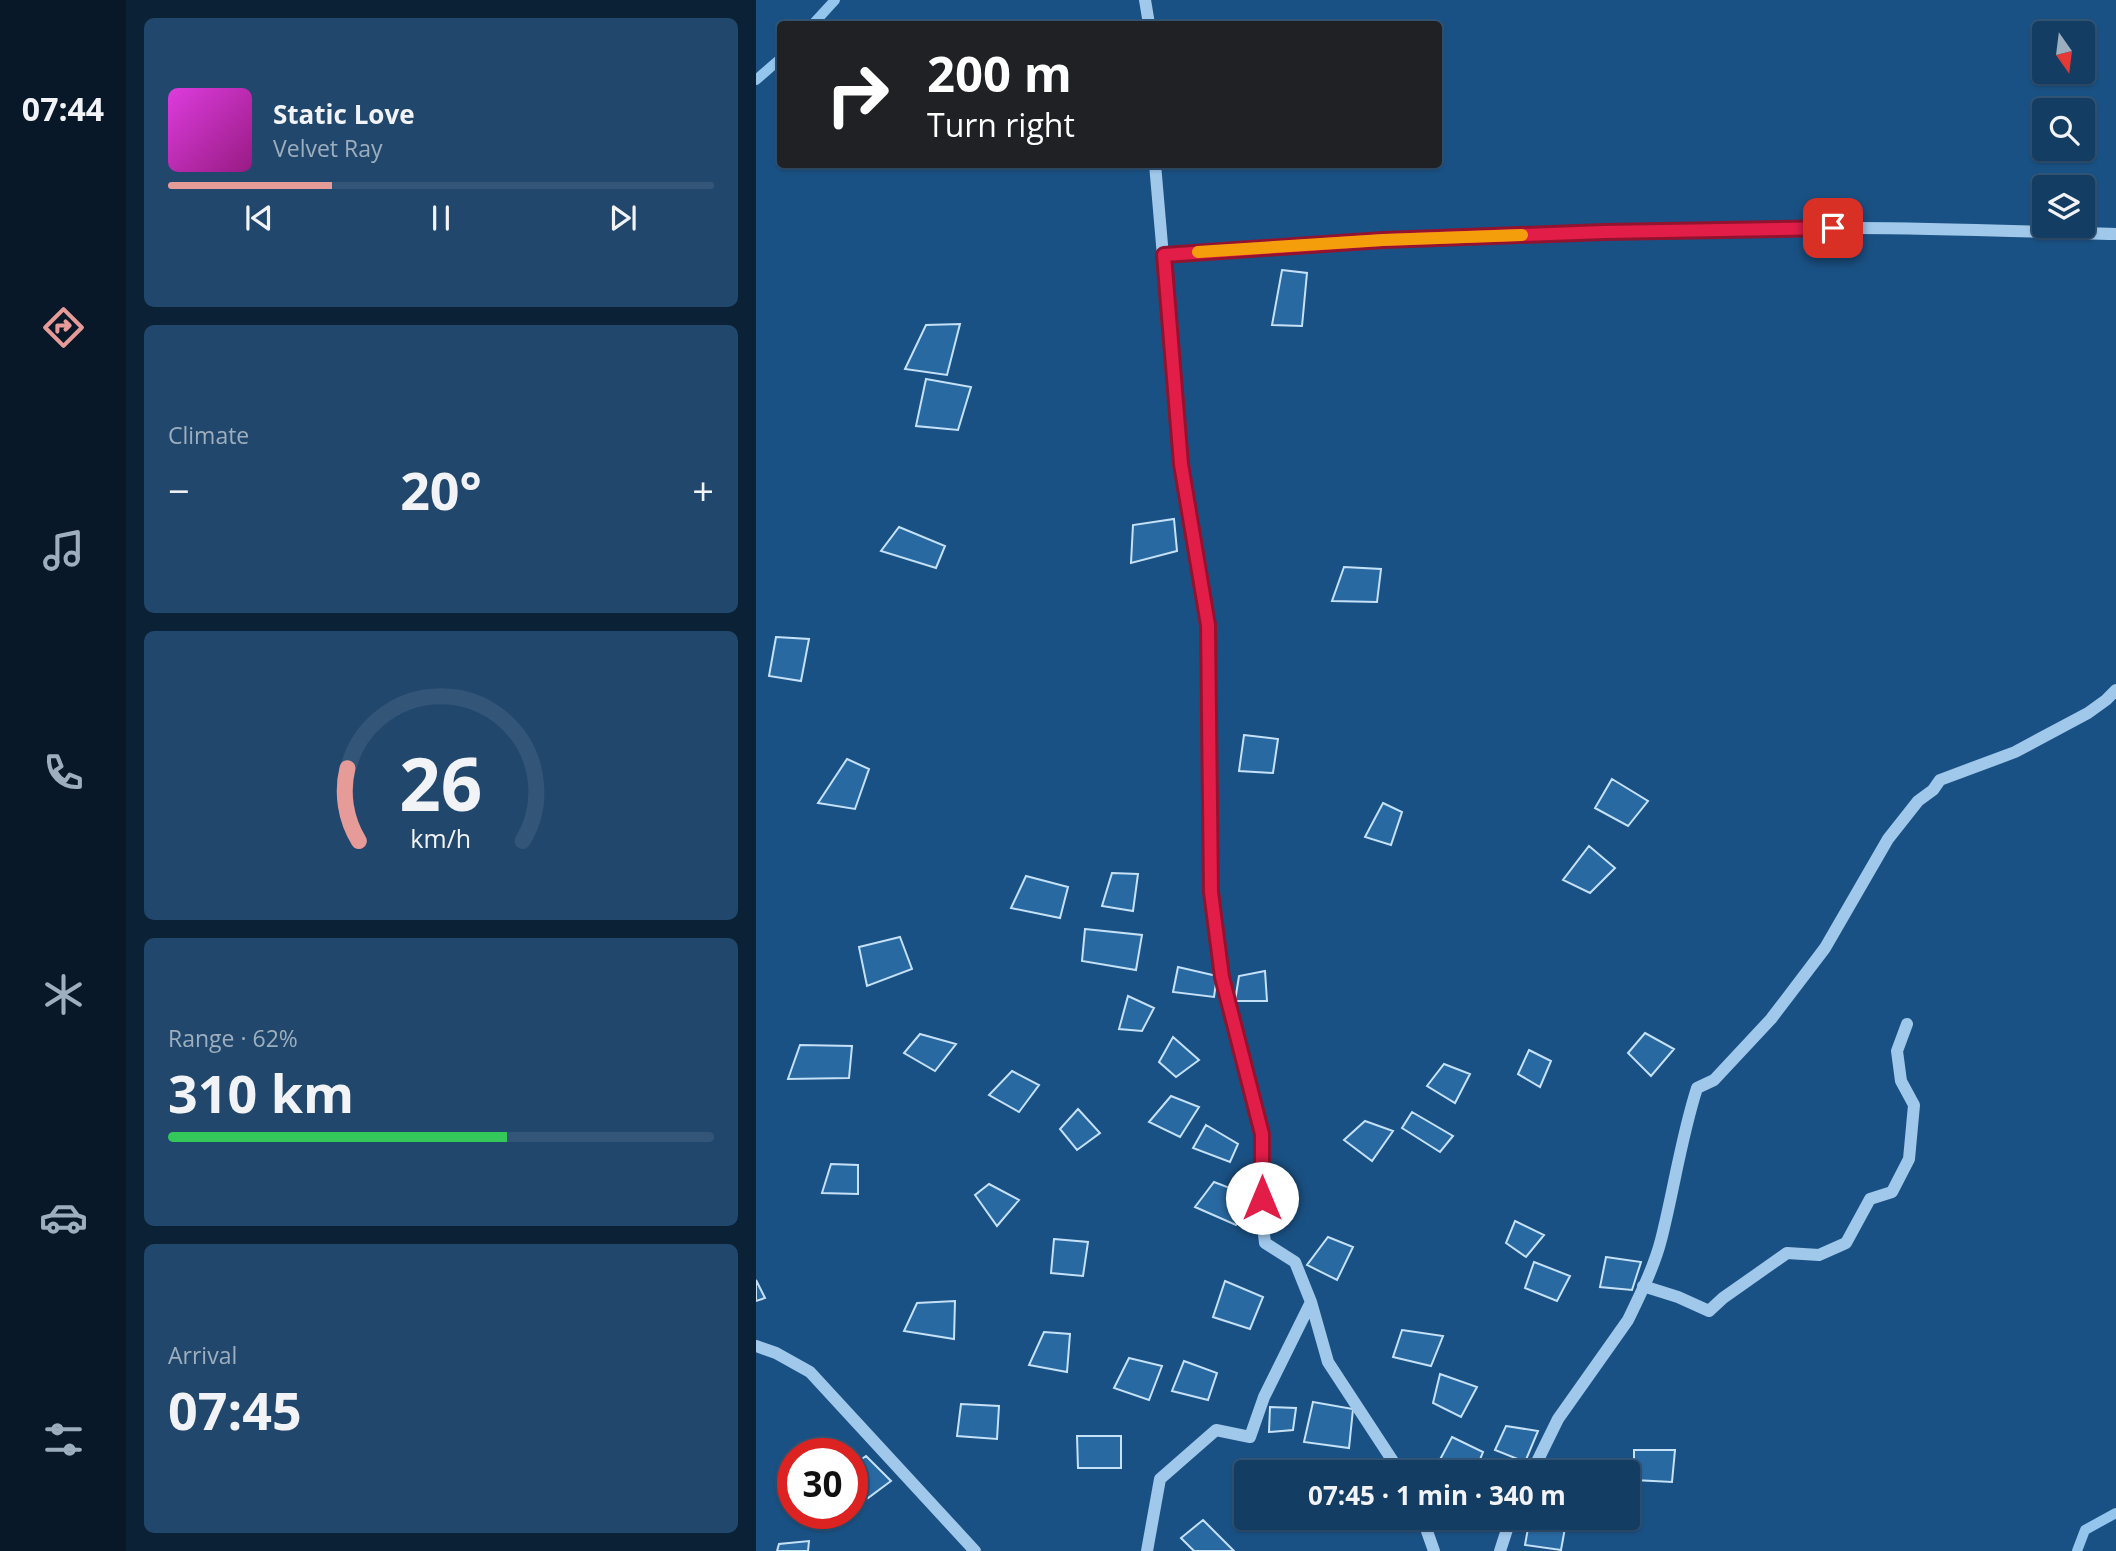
<!DOCTYPE html>
<meta charset="utf-8">
<style>
:root{--surface:#143d63;--page:#21486c;--text:#f1f3f6;--muted:#9daebe;--line:#335678;--accent:#e69b98}
body{margin:0;font-family:"Open Sans",sans-serif;background:var(--page);color:var(--text);height:100vh;display:flex;flex-direction:column;font-size:26px;white-space:nowrap}
*{box-sizing:border-box;margin:0}
p{font-size:23px;color:var(--muted)}
.icon{flex:none;width:38px;height:38px;fill:none;stroke:currentColor;stroke-width:2;stroke-linecap:round;stroke-linejoin:round}
.map{position:relative;flex:1;overflow:hidden}
.panel{display:flex;flex-direction:column;gap:18px;padding:18px;background:#0b2236;width:630px}
.panel>*{flex:none}
.hud{position:absolute;left:21px;top:21px;width:665px;height:147px;border-radius:7px;box-shadow:0 2px 5px #0004,0 0 0 2px var(--line);background:#202124;color:#fff;overflow:hidden}
.needle{width:46px;rotate:166deg}
.fabs{position:absolute;left:1276px;top:21px;display:grid;gap:14px}
.fabs a{display:grid;place-items:center;width:63px;height:63px;border-radius:7px;background:var(--surface);box-shadow:0 2px 5px #0004,0 0 0 2px var(--line);font-size:35px}
.speed{position:absolute;left:21px;top:1438px;display:flex;gap:14px;font-size:35px;font-weight:700;text-align:center}
.speed>*{display:grid;place-content:center;width:91px;height:91px;border-radius:50%;background:var(--surface);box-shadow:0 2px 5px #0004,0 0 0 2px var(--line);line-height:1}
.speed .limit{border:10px solid #d22;background:#fff;color:#111}
.pin{position:absolute;display:grid;place-items:center;width:60px;height:60px;color:#fff;margin:-30px;border-radius:14px;box-shadow:0 4px 10px #0006}
.me{position:absolute;width:77px;margin:-38px;rotate:0deg;stroke-linejoin:round;filter:drop-shadow(0 0 5px #0008)}
.turn{display:flex;align-items:center;gap:24px;height:147px;padding:0 35px;font-size:32px}
.turn .icon{width:91px;height:91px;stroke-width:2.5}
.turn b{display:block;font-size:49px;line-height:60px}
.big{font-size:52px;font-weight:700;line-height:1.1}
.panel .widget{flex:1;display:flex;flex-direction:column;justify-content:center;gap:10px;min-width:0;padding:0 24px;border-radius:10px;background:var(--page)}
.panel .dial{align-items:center;gap:0}
.dial svg{height:182px;overflow:visible;fill:none;stroke:var(--line);stroke-width:7;stroke-linecap:round;text-anchor:middle}
.dial text{fill:var(--text);stroke:none}
.song{display:flex;align-items:center;gap:21px}
.cover{width:84px;height:84px;border-radius:10px;background:linear-gradient(135deg,hsl(300 70% 55%),hsl(310 70% 35%))}
.played{height:7px;border-radius:4px;background:linear-gradient(90deg,var(--accent) 30%,var(--line) 30%)}
.keys{display:flex;justify-content:space-around;direction:ltr}
.heat{display:flex;justify-content:space-between;align-items:center;font-size:38px;direction:ltr}
.charge{height:10px;border-radius:5px;background:linear-gradient(90deg,#34c759 62%,var(--line) 0)}
.trip{position:absolute;left:478px;top:1460px;width:406px;height:70px;border-radius:7px;background:var(--surface);box-shadow:0 2px 5px #0004,0 0 0 2px var(--line);font-weight:700;line-height:70px;text-align:center}
main{display:flex;flex:1;min-height:0}
.tabs{display:flex;flex-direction:column;width:126px;justify-content:space-around;align-items:center;background:#081828;color:var(--muted)}
.tabs .icon{width:49px;height:49px}
.tabs .on{color:var(--accent)}
.tabs b{font-size:32px;color:var(--text)}
.map>svg:first-child{display:block}
</style>
<main>
<nav class="tabs">
<b>07:44</b>
<svg class="icon on" aria-label="directions" viewBox="0 0 24 24"><path d="M12 3l9 9-9 9-9-9zM9 14v-3h6M13 9l2 2-2 2"/></svg>
<svg class="icon" aria-label="music" viewBox="0 0 24 24"><path d="M9 18V5l10-2v13"/><circle cx="6" cy="18" r="3"/><circle cx="16" cy="16" r="3"/></svg>
<svg class="icon" aria-label="phone" viewBox="0 0 24 24"><path d="M5 4h4l2 5-3 2q2 4 5 5l2-3 5 2v4C11 20 4 13 5 4z"/></svg>
<svg class="icon" aria-label="climate" viewBox="0 0 24 24"><path d="M12 3v18M4 7l16 10M4 17L20 7"/></svg>
<svg class="icon" aria-label="car" viewBox="0 0 24 24"><path d="M5 17H2v-5l4-1 3-4h7l3 4 3 1v5h-3M9 17h6M6 11h13"/><circle cx="7" cy="17" r="2"/><circle cx="17" cy="17" r="2"/></svg>
<svg class="icon" aria-label="filters" viewBox="0 0 24 24"><path d="M4 7h16M4 17h16"/><circle cx="9" cy="7" r="2"/><circle cx="15" cy="17" r="2"/></svg>
</nav>
<section class="panel">
<div class="widget">
<div class="song"><i class="cover"></i><div><b>Static Love</b><p>Velvet Ray</p></div></div>
<div class="played"></div>
<div class="keys"><svg class="icon" aria-label="previous" viewBox="0 0 24 24"><path d="M18 5L8 12l10 7zM5 5v14"/></svg><svg class="icon" aria-label="pause" viewBox="0 0 24 24"><path d="M8 5v14M16 5v14"/></svg><svg class="icon" aria-label="next" viewBox="0 0 24 24"><path d="M6 5l10 7-10 7zM19 5v14"/></svg></div>
</div>
<div class="widget"><p>Climate</p>
<div class="heat"><a>−</a><b class="big">20°</b><a>+</a></div>
</div>
<div class="widget dial"><svg viewBox="0 0 100 80">
<path d="M14 69A42 42 0 1 1 86 69"/>
<path d="M14 69A42 42 0 0 1 9 37" stroke="#e69b98"/>
<text x="50" y="56" font-size="32" font-weight="700">26</text>
<text x="50" y="72" font-size="11">km/h</text>
</svg></div>
<div class="widget"><p>Range · 62%</p><b class="big">310 km</b><div class="charge"></div></div>
<div class="widget"><p>Arrival</p><b class="big">07:45</b></div>
</section>
<div class="map">
<svg width="1360" height="1551" viewBox="0 0 1360 1551">
<rect width="100%" height="100%" fill="#1a5184"/>
<g fill="none" stroke-linecap="round" stroke-linejoin="round">
<path stroke="#93c5ed" stroke-width="10" d="M 57,24 L 79,0
M 0,80 L 24,59
M 1321,1551 L 1329,1530 L 1360,1513"/>
</g>
<path fill="#2969a2" stroke="#c5e1f8" stroke-width="2" d="M 526,270 L 551,273 L 546,326 L 516,325 Z
M 204,324 L 191,375 L 149,369 L 170,325 Z
M 170,379 L 215,387 L 202,430 L 160,426 Z
M 418,519 L 421,551 L 375,563 L 377,525 Z
M 143,527 L 189,546 L 180,568 L 125,551 Z
M 588,567 L 625,569 L 621,602 L 576,601 Z
M 20,637 L 53,639 L 45,681 L 13,676 Z
M 488,735 L 522,739 L 517,773 L 483,771 Z
M 91,759 L 113,769 L 99,809 L 62,803 Z
M 856,779 L 892,801 L 872,826 L 839,808 Z
M 627,803 L 646,812 L 635,845 L 609,837 Z
M 833,846 L 859,868 L 834,893 L 807,880 Z
M 356,873 L 382,874 L 377,911 L 346,906 Z
M 270,876 L 312,887 L 304,918 L 255,908 Z
M 329,929 L 386,935 L 380,970 L 326,961 Z
M 144,937 L 156,969 L 111,986 L 103,947 Z
M 422,967 L 461,976 L 458,997 L 417,992 Z
M 509,971 L 511,1001 L 479,1001 L 483,976 Z
M 372,996 L 398,1008 L 386,1031 L 363,1029 Z
M 889,1033 L 918,1049 L 895,1076 L 872,1053 Z
M 164,1034 L 200,1044 L 179,1071 L 148,1053 Z
M 417,1037 L 443,1060 L 420,1077 L 403,1062 Z
M 44,1045 L 96,1046 L 93,1078 L 32,1079 Z
M 773,1050 L 795,1061 L 784,1087 L 762,1074 Z
M 688,1064 L 714,1074 L 699,1103 L 671,1086 Z
M 256,1071 L 283,1085 L 263,1112 L 233,1095 Z
M 415,1096 L 443,1107 L 424,1137 L 393,1122 Z
M 322,1109 L 344,1133 L 321,1150 L 304,1129 Z
M 656,1112 L 697,1136 L 684,1152 L 646,1128 Z
M 609,1121 L 637,1131 L 616,1161 L 588,1140 Z
M 450,1125 L 482,1144 L 474,1162 L 437,1148 Z
M 75,1164 L 102,1165 L 102,1194 L 66,1193 Z
M 458,1182 L 500,1198 L 480,1225 L 439,1207 Z
M 233,1184 L 263,1200 L 241,1226 L 219,1195 Z
M 759,1221 L 788,1235 L 770,1257 L 750,1243 Z
M 572,1237 L 597,1247 L 581,1280 L 551,1265 Z
M 298,1239 L 332,1242 L 327,1276 L 295,1273 Z
M 850,1257 L 885,1262 L 876,1290 L 844,1287 Z
M 778,1262 L 814,1276 L 801,1301 L 769,1288 Z
M 0,1280 L 9,1298 L 0,1301 Z
M 469,1281 L 507,1297 L 494,1329 L 457,1317 Z
M 199,1301 L 198,1339 L 148,1331 L 161,1303 Z
M 646,1330 L 687,1336 L 675,1366 L 637,1357 Z
M 288,1332 L 314,1334 L 311,1372 L 273,1365 Z
M 373,1358 L 406,1366 L 393,1400 L 358,1388 Z
M 428,1361 L 461,1373 L 452,1400 L 416,1391 Z
M 684,1374 L 721,1387 L 705,1417 L 677,1403 Z
M 557,1402 L 597,1409 L 593,1448 L 548,1442 Z
M 205,1404 L 243,1406 L 241,1439 L 201,1436 Z
M 514,1407 L 540,1408 L 537,1430 L 513,1432 Z
M 750,1426 L 782,1431 L 769,1462 L 739,1450 Z
M 321,1436 L 365,1436 L 365,1468 L 322,1468 Z
M 696,1437 L 727,1452 L 719,1472 L 692,1472 L 680,1467 Z
M 878,1450 L 919,1450 L 916,1482 L 878,1480 Z
M 110,1456 L 135,1481 L 112,1498 L 96,1476 L 96,1466 Z
M 774,1517 L 811,1517 L 805,1550 L 769,1545 Z
M 447,1520 L 478,1551 L 438,1551 L 425,1538 Z
M 53,1541 L 52,1551 L 21,1551 L 23,1544 Z"/>
<g fill="none" stroke-linecap="round" stroke-linejoin="round">
<path stroke="#a0c8eb" stroke-width="12" d="M 389,0 L 393,24
M 399,164 L 425,464 L 452,625 L 455,892 L 466,977 L 506,1134 L 506,1216 L 509,1243 L 539,1262 L 555,1302 L 572,1362 L 644,1472
M 408,255 C 638,239 869,228 1101,228 C 1187,228 1274,232 1360,234
M 887,1286 L 922,1297 L 953,1311 L 967,1298 L 1031,1253 L 1063,1255 L 1090,1243 L 1114,1199 L 1136,1192 L 1153,1159 L 1158,1105 L 1145,1081 L 1141,1051 L 1151,1024
M 0,1346 L 20,1353 L 54,1372 L 219,1551
M 776,1472 L 802,1419 L 872,1320 C 884,1295 898,1267 905,1240 C 918,1189 925,1138 941,1088 L 958,1080 L 1015,1019 L 1069,948 L 1132,839 L 1162,801 L 1177,790 L 1184,780 L 1259,752 L 1332,713 L 1350,700 L 1360,690
M 666,1517 L 678,1551
M 391,1551 L 404,1479 L 460,1430 L 494,1437 L 508,1397 L 555,1302
M 744,1551 L 755,1517"/>
</g>
<g fill="none" stroke-linecap="round" stroke-linejoin="round">
<defs>
<path id="route" d="M 506,1198 L 506,1134 L 466,977 L 455,892 L 452,625 L 425,464 L 408,255 L 627,240 L 848,232 L 1077,228"/>
</defs>
<use href="#route" stroke="#92132f" stroke-width="18"/>
<use href="#route" stroke="#e11d48" stroke-width="12"/>
<path stroke="#f59e0b" stroke-width="12" d="M 442,252 L 627,240 L 766,235"/>
</g>
</svg>
<div class="fabs">
<a><svg class="needle" viewBox="-14 -14 28 28"><path d="M0-13l5 13h-10z" fill="#e53935"/><path d="M0 13l5-13h-10z" fill="#9daebe"/></svg></a>
<a><svg class="icon" aria-label="search" viewBox="0 0 24 24"><circle cx="10" cy="10" r="6"/><path d="M15 15l6 6"/></svg></a>
<a><svg class="icon" aria-label="layers" viewBox="0 0 24 24"><path d="M12 4l9 5-9 5-9-5zM3 14l9 5 9-5"/></svg></a>
</div>
<div class="speed"><div class="limit">30</div></div>
<div class="pin" style="left:1077px;top:228px;background:#d93025"><svg class="icon" aria-label="arrive" viewBox="0 0 24 24"><path d="M6 21V4h12l-3 4 3 4H6"/></svg></div>
<svg class="me" style="left:506px;top:1198px" viewBox="-20 -20 40 40"><circle r="19" fill="#fff"/><path d="M0-13L10 11 0 6-10 11z" fill="#e11d48"/></svg>
<div class="trip">07:45 · 1 min · 340 m</div>
<div class="hud">
<div class="turn"><svg class="icon" aria-label="right" viewBox="0 0 24 24"><path d="M7 20v-9h11M14 6l5 5-5 5"/></svg><div><b>200 m</b>Turn right</div></div>
</div>
</div>
</main>
